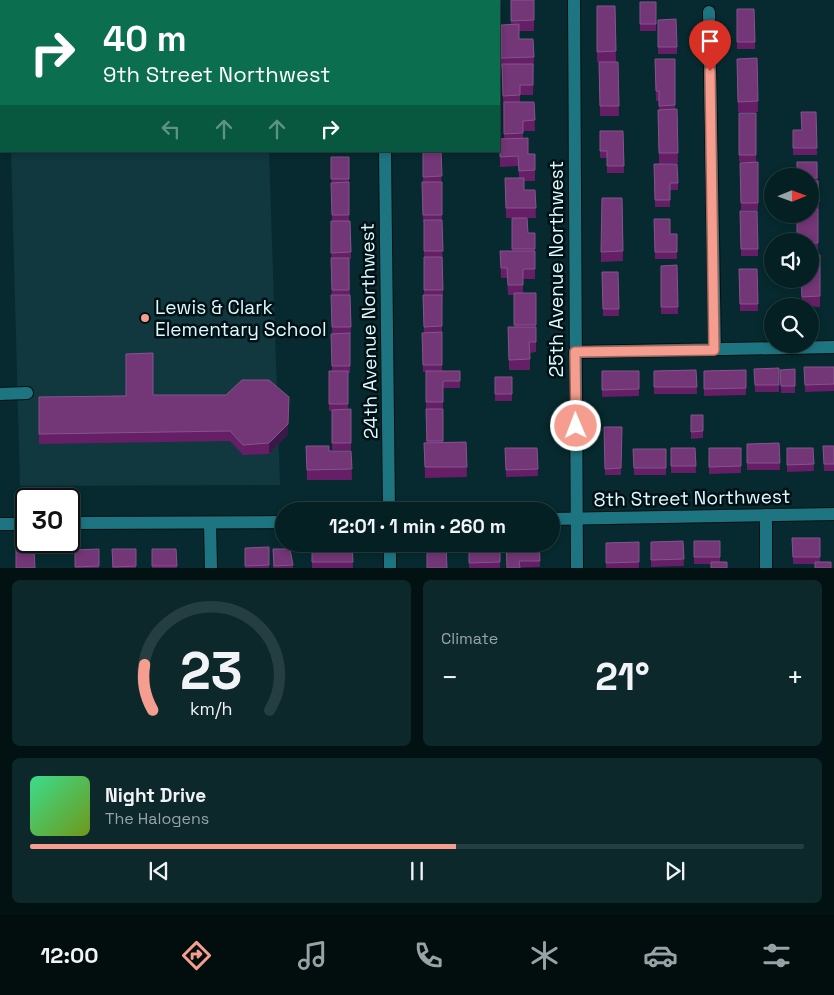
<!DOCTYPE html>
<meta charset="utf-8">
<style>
:root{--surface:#042023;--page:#0d282b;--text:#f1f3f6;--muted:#97a3a6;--line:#253e41;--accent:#f59d8e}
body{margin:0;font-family:"Space Grotesk",sans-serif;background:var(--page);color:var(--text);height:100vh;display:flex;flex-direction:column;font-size:19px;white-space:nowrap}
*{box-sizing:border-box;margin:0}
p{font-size:16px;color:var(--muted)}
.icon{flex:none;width:28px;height:28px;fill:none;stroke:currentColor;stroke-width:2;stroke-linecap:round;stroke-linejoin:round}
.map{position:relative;height:568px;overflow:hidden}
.sheet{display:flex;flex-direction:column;gap:12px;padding:12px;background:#021213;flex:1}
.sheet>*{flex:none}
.hud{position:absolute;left:0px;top:0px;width:500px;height:152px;box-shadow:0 2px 8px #0003,0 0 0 1px var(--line);background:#0b6e4f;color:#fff;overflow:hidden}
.needle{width:32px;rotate:89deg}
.tools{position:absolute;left:764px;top:168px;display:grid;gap:10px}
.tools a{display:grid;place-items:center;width:55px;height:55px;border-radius:50%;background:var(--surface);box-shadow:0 2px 8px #0003,0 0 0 1px var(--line);font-size:25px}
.speed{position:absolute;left:15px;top:488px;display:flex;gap:10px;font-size:25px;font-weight:700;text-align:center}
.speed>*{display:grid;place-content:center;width:65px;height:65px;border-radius:50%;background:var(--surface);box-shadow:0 2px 8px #0003,0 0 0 1px var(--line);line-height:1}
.speed .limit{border:2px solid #111;border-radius:8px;background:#fff;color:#111}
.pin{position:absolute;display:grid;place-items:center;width:42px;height:42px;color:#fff;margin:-51px -21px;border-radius:50% 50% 50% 0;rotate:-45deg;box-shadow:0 0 5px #0007}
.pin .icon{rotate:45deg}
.me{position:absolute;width:55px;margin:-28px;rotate:359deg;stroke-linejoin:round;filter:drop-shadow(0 0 4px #0008)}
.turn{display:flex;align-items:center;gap:18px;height:105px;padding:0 20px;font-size:22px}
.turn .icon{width:65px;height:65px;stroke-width:2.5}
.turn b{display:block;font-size:35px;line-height:42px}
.lanes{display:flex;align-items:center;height:48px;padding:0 20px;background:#0003;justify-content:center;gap:25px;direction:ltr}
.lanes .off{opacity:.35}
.big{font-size:38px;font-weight:700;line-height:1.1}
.sheet .widget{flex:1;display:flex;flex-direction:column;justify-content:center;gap:8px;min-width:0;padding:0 18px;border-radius:8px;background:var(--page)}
.sheet .dial{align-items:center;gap:0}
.dial svg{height:130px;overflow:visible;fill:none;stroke:var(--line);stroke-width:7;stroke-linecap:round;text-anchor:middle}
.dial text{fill:var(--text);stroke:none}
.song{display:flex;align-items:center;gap:15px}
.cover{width:60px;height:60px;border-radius:8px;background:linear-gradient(135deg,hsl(150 70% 55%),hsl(80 70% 35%))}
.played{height:5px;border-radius:2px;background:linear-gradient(90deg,var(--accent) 55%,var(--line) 55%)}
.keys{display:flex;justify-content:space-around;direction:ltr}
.heat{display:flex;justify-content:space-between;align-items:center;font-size:28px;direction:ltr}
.sheet .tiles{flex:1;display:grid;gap:12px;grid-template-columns:1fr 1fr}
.widget:last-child{grid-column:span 2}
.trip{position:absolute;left:275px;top:502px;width:285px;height:50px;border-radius:25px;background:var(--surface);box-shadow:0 2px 8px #0003,0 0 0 1px var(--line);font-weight:700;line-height:50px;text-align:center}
.menu{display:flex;height:80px;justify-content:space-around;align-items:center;background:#020d0e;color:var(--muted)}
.menu .icon{width:35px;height:35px}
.menu .selected{color:var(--accent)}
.menu b{font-size:22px;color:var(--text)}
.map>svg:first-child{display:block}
</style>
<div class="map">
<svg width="834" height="568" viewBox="0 0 834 568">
<rect width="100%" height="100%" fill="#062a2f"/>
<path fill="#10383e" d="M 11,151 L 269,151 L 280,485 L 20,486 Z"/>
<path fill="#433300" d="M 0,0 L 289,0 L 1,1 L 1,68 Z"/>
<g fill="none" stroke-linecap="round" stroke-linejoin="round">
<defs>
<path id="minor" d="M 384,0 L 384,1
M 574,0 L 577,568
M 709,12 L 715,349
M 385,151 L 389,511
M 575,352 L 834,347
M 0,394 L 27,393
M 766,515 L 766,568
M 210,524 L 211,568
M 390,544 L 390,568"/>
<path id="tertiary" d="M 551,519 L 834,514
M 69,523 L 284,522
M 0,524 L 26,524"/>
</defs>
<use href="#minor" stroke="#041012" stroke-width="14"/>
<use href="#tertiary" stroke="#041012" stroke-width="14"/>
<use href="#minor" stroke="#1e7582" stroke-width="12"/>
<use href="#tertiary" stroke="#1e7582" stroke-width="12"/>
</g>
<path fill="#661f66" d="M 511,0 L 534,0 L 534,31 L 519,31 L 519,39 L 534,57 L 533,95 L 520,95 L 520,102 L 534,102 L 535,131 L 523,131 L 523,138 L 528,154 L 535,154 L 535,181 L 524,181 L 524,190 L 535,190 L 536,218 L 527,218 L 528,233 L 535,233 L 535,279 L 523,279 L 523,293 L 536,293 L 536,352 L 530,353 L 530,370 L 509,370 L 508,327 L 514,327 L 514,295 L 508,295 L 507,278 L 501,278 L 500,251 L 512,251 L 512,218 L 506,218 L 505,178 L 519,178 L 518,166 L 500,167 L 500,139 L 504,138 L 502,68 L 501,68 L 501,25 L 511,25 Z
M 640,2 L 656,24 L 656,31 L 640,31 Z
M 597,6 L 615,6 L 616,62 L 597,62 Z
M 737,9 L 755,42 L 755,49 L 737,49 Z
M 658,20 L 677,47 L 677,54 L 658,54 Z
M 757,58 L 758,112 L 738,112 L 737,59 Z
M 655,59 L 675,59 L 675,109 L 677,109 L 678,163 L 659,164 L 658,110 L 659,110 L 659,101 L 656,101 Z
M 599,62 L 618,62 L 619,116 L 600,116 Z
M 816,112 L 817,155 L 793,155 L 793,130 L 801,130 Z
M 739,113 L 756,113 L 756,162 L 739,162 Z
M 600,131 L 623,131 L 624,173 L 607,173 L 607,158 L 600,158 Z
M 423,151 L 441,151 L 443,290 L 443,297 L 442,297 L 442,371 L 460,371 L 460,388 L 443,388 L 443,409 L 426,409 L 426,372 L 423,372 L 422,333 L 424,333 L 423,295 L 424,295 L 424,222 L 423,222 L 422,189 L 423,182 Z
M 331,157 L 349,179 L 349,221 L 351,252 L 351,259 L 349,259 L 351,334 L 350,334 L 350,373 L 348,373 L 348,409 L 351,409 L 351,450 L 332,450 L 332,411 L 329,411 L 329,378 L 332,371 L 331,334 L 332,334 L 331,228 L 332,221 Z
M 758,162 L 758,210 L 741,210 L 740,163 Z
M 817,162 L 819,202 L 819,209 L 818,209 L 818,250 L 810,250 L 810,176 Z
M 654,164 L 678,183 L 678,190 L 670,190 L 670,207 L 655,207 Z
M 622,198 L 623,261 L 601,262 L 601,252 Z
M 740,211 L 758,249 L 758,256 L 741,256 Z
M 654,219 L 670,234 L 677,252 L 677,259 L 655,259 Z
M 820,255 L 820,307 L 802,306 L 801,279 Z
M 677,265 L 678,314 L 661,314 L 661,266 Z
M 739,269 L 757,269 L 758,311 L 740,311 Z
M 602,272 L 618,272 L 619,316 L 603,316 Z
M 804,367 L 834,367 L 834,391 L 805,392 Z
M 779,368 L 779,392 L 755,392 L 754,369 Z
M 795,369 L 795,393 L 781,393 L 780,370 Z
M 696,370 L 697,394 L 654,394 L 654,371 Z
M 746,370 L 746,395 L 704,396 L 704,371 Z
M 602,371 L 639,371 L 639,396 L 602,397 Z
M 495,377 L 512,377 L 512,401 L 495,401 Z
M 153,395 L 288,434 L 269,454 L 243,455 L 230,441 L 39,444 L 39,397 Z
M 426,409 L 443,441 L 443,443 L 466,442 L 467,477 L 425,478 L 424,443 L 426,443 Z
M 691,415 L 703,415 L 703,438 L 691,439 Z
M 604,427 L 622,427 L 621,475 L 605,475 Z
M 779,443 L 780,470 L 747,470 L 747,444 Z
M 306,446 L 329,451 L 351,451 L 352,480 L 307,480 Z
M 823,446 L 834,446 L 834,471 L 824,471 Z
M 505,448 L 537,448 L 538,476 L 506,477 Z
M 671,448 L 695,448 L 696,473 L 671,473 Z
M 709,448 L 741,448 L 741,473 L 709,474 Z
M 787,448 L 813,448 L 814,471 L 787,472 Z
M 633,449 L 666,449 L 666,475 L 634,475 Z
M 792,538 L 820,538 L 820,562 L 815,564 L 793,564 Z
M 683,541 L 684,566 L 651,567 L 651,542 Z
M 694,541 L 720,557 L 720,562 L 711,564 L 694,564 Z
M 639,542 L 639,568 L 606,568 L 606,543 Z
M 312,544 L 352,544 L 353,568 L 312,568 Z
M 469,544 L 500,544 L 500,568 L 469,568 Z
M 539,544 L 540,567 L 507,568 Z
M 269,547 L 269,568 L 245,568 L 245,548 Z
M 99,549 L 99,568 L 75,568 L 75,550 Z
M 112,549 L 136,549 L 136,568 L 112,568 Z
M 152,549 L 176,549 L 177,568 L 152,568 Z
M 273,549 L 293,565 L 293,568 L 273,568 Z"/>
<path fill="#3a1949" d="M 289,397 L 288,434 L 269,454 L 269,443 Z"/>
<path fill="#733676" stroke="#83558c" d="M 330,0 L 347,0 L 347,1 L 330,1 Z
M 421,0 L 440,0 L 440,1 L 421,1 Z
M 456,0 L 473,0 L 473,1 L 456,1 Z
M 511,0 L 534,0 L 534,20 L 511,21 Z
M 640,2 L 656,2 L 656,24 L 640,24 Z
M 597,6 L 615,6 L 616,51 L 597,52 Z
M 737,9 L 754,9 L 755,42 L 737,42 Z
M 676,19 L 677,47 L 658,47 L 658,20 Z
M 519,24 L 519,39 L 533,39 L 534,57 L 501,58 L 501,25 Z
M 757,58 L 758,101 L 738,102 L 737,59 Z
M 655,59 L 675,59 L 675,105 L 659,106 L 659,91 L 656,91 Z
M 599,62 L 618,62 L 619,106 L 600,106 Z
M 502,64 L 533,64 L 533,85 L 520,85 L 520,95 L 503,96 Z
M 504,102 L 534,102 L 535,120 L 523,121 L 523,133 L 504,134 Z
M 677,109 L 678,153 L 659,153 L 658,110 Z
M 801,112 L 816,112 L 817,148 L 793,148 L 793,130 L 802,130 Z
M 739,113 L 756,113 L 756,155 L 739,155 Z
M 600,131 L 623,131 L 624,166 L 607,166 L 607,151 L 600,151 Z
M 528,138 L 528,154 L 535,154 L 535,170 L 519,171 L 518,156 L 500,157 L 500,139 Z
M 423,151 L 441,151 L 442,176 L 423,177 Z
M 331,157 L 349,157 L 349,179 L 331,179 Z
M 758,162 L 758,203 L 741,203 L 740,163 Z
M 797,162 L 817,162 L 817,178 L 810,178 L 810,176 L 797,176 Z
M 654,164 L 677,164 L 678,183 L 670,183 L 670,200 L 655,200 Z
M 505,178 L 524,178 L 524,190 L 535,190 L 536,208 L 506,208 Z
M 810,181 L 818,181 L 819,202 L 810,202 Z
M 349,182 L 349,215 L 332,215 L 331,183 Z
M 422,182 L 442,182 L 442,215 L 423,215 Z
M 602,198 L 622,198 L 623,251 L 601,252 Z
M 810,209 L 818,209 L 818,243 L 810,243 L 810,241 L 797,241 L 797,214 L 810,214 Z
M 740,211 L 757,211 L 758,249 L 741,249 Z
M 512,218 L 527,218 L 528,233 L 535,233 L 535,249 L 512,249 Z
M 654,219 L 670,219 L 670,234 L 677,234 L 677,252 L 655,252 Z
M 424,220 L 442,220 L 443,251 L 424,251 Z
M 331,221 L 350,221 L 351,252 L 331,253 Z
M 500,251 L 535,251 L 535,269 L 523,269 L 523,285 L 508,285 L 507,268 L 501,268 Z
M 810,255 L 820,255 L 820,296 L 802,297 L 801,279 L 810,279 Z
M 424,257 L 442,257 L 443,290 L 424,290 Z
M 331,258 L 349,258 L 349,290 L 332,290 Z
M 677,265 L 678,307 L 661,307 L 661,266 Z
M 739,269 L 757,269 L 758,304 L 740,304 Z
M 602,272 L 618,272 L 619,309 L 603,309 Z
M 514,293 L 536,293 L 536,325 L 514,325 Z
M 331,295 L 350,295 L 351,327 L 332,327 Z
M 423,295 L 442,295 L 442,326 L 424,327 Z
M 508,327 L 536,327 L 536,342 L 529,342 L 530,359 L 509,360 Z
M 442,332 L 442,365 L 423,365 L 422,333 Z
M 350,333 L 350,366 L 332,366 L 331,334 Z
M 153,353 L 153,395 L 226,395 L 242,380 L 269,380 L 289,397 L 288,424 L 269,443 L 243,445 L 230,431 L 39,434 L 39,397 L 126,396 L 126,354 Z
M 804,367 L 834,367 L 834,384 L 805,385 Z
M 779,368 L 779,385 L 755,385 L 754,369 Z
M 795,369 L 795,386 L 781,386 L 780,370 Z
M 696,370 L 697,387 L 654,387 L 654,371 Z
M 746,370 L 746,388 L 704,389 L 704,371 Z
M 329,371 L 348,371 L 348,404 L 329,404 Z
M 426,371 L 460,371 L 460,381 L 443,381 L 443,402 L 426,402 Z
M 602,371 L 639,371 L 639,389 L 602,390 Z
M 495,377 L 512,377 L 512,394 L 495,394 Z
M 351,409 L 351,443 L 332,443 L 332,410 Z
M 426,409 L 443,409 L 443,441 L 427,441 Z
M 691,415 L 703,415 L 703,431 L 691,432 Z
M 604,427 L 622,427 L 621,468 L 605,469 Z
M 466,442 L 467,467 L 425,467 L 424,443 Z
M 779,443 L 780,463 L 747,463 L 747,444 Z
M 306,446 L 329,446 L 329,451 L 351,451 L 352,469 L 307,470 Z
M 823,446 L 834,446 L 834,464 L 824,464 Z
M 505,448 L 537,448 L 538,469 L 506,470 Z
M 671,448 L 695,448 L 696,466 L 671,466 Z
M 709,448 L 741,448 L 741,466 L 709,467 Z
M 787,448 L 813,448 L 814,464 L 787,465 Z
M 633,449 L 666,449 L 666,468 L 634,468 Z
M 792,538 L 820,538 L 820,557 L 793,557 Z
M 683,541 L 684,559 L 651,560 L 651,542 Z
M 694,541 L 720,541 L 720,557 L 694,557 Z
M 639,542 L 639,562 L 606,563 L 606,543 Z
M 312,544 L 352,544 L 353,562 L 312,562 Z
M 427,544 L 446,544 L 447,568 L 427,568 Z
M 469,544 L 500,544 L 500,562 L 469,563 Z
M 506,544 L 539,544 L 540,561 L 519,561 L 520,568 L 507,568 Z
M 269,547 L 269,565 L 245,566 L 245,548 Z
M 16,549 L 34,549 L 35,568 L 16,568 Z
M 99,549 L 99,566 L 75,567 L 75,550 Z
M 112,549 L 136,549 L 136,566 L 113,567 Z
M 152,549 L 176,549 L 177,566 L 152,566 Z
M 273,549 L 290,549 L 293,565 L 274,566 Z
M 711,562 L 727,562 L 727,568 L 711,568 Z
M 815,562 L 831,562 L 831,568 L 815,568 Z"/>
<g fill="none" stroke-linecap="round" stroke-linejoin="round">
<defs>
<path id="route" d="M 576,426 L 575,352 L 714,350 L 710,71"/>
</defs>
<use href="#route" stroke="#9f665c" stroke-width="12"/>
<use href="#route" stroke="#f59d8e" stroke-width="9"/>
</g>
<circle fill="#f59d8e" stroke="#001115" stroke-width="2" cx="145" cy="318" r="5"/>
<g text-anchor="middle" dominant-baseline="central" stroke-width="5" stroke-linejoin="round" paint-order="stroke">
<g font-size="19" fill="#ddfaff" stroke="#001115">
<text transform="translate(556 269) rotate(-90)">25th Avenue Northwest</text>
<text transform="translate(369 331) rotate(-91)">24th Avenue Northwest</text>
<text transform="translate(692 498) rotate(-1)">8th Street Northwest</text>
</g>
<g font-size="19" fill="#ddfaff" stroke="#001115" text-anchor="start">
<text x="155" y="307">Lewis &amp; Clark<tspan x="155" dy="22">Elementary School</tspan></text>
</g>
</g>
</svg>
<div class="tools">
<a><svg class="needle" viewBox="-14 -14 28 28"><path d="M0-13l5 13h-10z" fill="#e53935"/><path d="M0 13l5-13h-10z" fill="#97a3a6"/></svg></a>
<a><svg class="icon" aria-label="sound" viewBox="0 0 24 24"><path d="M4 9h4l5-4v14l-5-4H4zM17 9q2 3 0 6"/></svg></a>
<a><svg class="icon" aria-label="search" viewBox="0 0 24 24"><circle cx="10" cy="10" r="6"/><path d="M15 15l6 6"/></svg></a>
</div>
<div class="speed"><div class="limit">30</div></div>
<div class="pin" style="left:710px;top:71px;background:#d93025"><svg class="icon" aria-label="arrive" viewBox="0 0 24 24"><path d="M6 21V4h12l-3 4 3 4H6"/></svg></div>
<svg class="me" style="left:576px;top:426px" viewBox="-20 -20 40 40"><circle r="17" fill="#f59d8e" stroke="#fff" stroke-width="3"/><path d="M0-11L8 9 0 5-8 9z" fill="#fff"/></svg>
<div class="trip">12:01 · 1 min · 260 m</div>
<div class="hud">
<div class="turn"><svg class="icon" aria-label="right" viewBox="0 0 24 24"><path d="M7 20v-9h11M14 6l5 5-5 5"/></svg><div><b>40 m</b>9th Street Northwest</div></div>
<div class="lanes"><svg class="icon off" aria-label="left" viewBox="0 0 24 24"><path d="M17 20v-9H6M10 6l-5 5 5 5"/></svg><svg class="icon off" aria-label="ahead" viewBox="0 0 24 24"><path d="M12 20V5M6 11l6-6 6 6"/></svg><svg class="icon off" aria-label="ahead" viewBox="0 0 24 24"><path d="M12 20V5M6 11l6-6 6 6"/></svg><svg class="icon" aria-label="right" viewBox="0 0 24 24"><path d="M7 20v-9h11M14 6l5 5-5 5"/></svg></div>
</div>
</div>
<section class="sheet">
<div class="tiles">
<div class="widget dial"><svg viewBox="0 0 100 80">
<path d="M14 69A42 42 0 1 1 86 69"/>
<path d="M14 69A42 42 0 0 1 9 41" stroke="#f59d8e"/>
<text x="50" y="56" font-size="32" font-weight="700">23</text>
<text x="50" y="72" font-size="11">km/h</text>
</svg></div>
<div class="widget"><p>Climate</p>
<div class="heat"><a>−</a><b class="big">21°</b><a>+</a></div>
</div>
<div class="widget">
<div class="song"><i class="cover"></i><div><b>Night Drive</b><p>The Halogens</p></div></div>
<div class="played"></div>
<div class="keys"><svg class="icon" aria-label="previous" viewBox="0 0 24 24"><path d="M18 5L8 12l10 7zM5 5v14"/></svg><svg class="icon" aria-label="pause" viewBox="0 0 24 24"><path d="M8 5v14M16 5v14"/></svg><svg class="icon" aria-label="next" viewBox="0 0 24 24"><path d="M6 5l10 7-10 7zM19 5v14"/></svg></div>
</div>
</div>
</section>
<nav class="menu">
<b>12:00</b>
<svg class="icon selected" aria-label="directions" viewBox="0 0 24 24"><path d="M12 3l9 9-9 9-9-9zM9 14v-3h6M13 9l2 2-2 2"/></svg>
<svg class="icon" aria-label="music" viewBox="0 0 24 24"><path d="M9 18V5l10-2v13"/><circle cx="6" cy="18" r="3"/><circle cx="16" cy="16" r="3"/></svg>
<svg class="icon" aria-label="phone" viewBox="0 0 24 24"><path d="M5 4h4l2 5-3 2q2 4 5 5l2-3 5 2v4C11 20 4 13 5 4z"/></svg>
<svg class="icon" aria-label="climate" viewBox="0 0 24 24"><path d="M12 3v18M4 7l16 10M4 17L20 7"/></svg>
<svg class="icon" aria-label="car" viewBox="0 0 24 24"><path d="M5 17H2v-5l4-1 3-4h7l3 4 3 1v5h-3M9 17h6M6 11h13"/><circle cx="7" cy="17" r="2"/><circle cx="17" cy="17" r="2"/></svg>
<svg class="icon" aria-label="filters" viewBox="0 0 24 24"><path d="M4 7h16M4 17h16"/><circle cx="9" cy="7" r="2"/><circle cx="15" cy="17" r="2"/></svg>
</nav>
